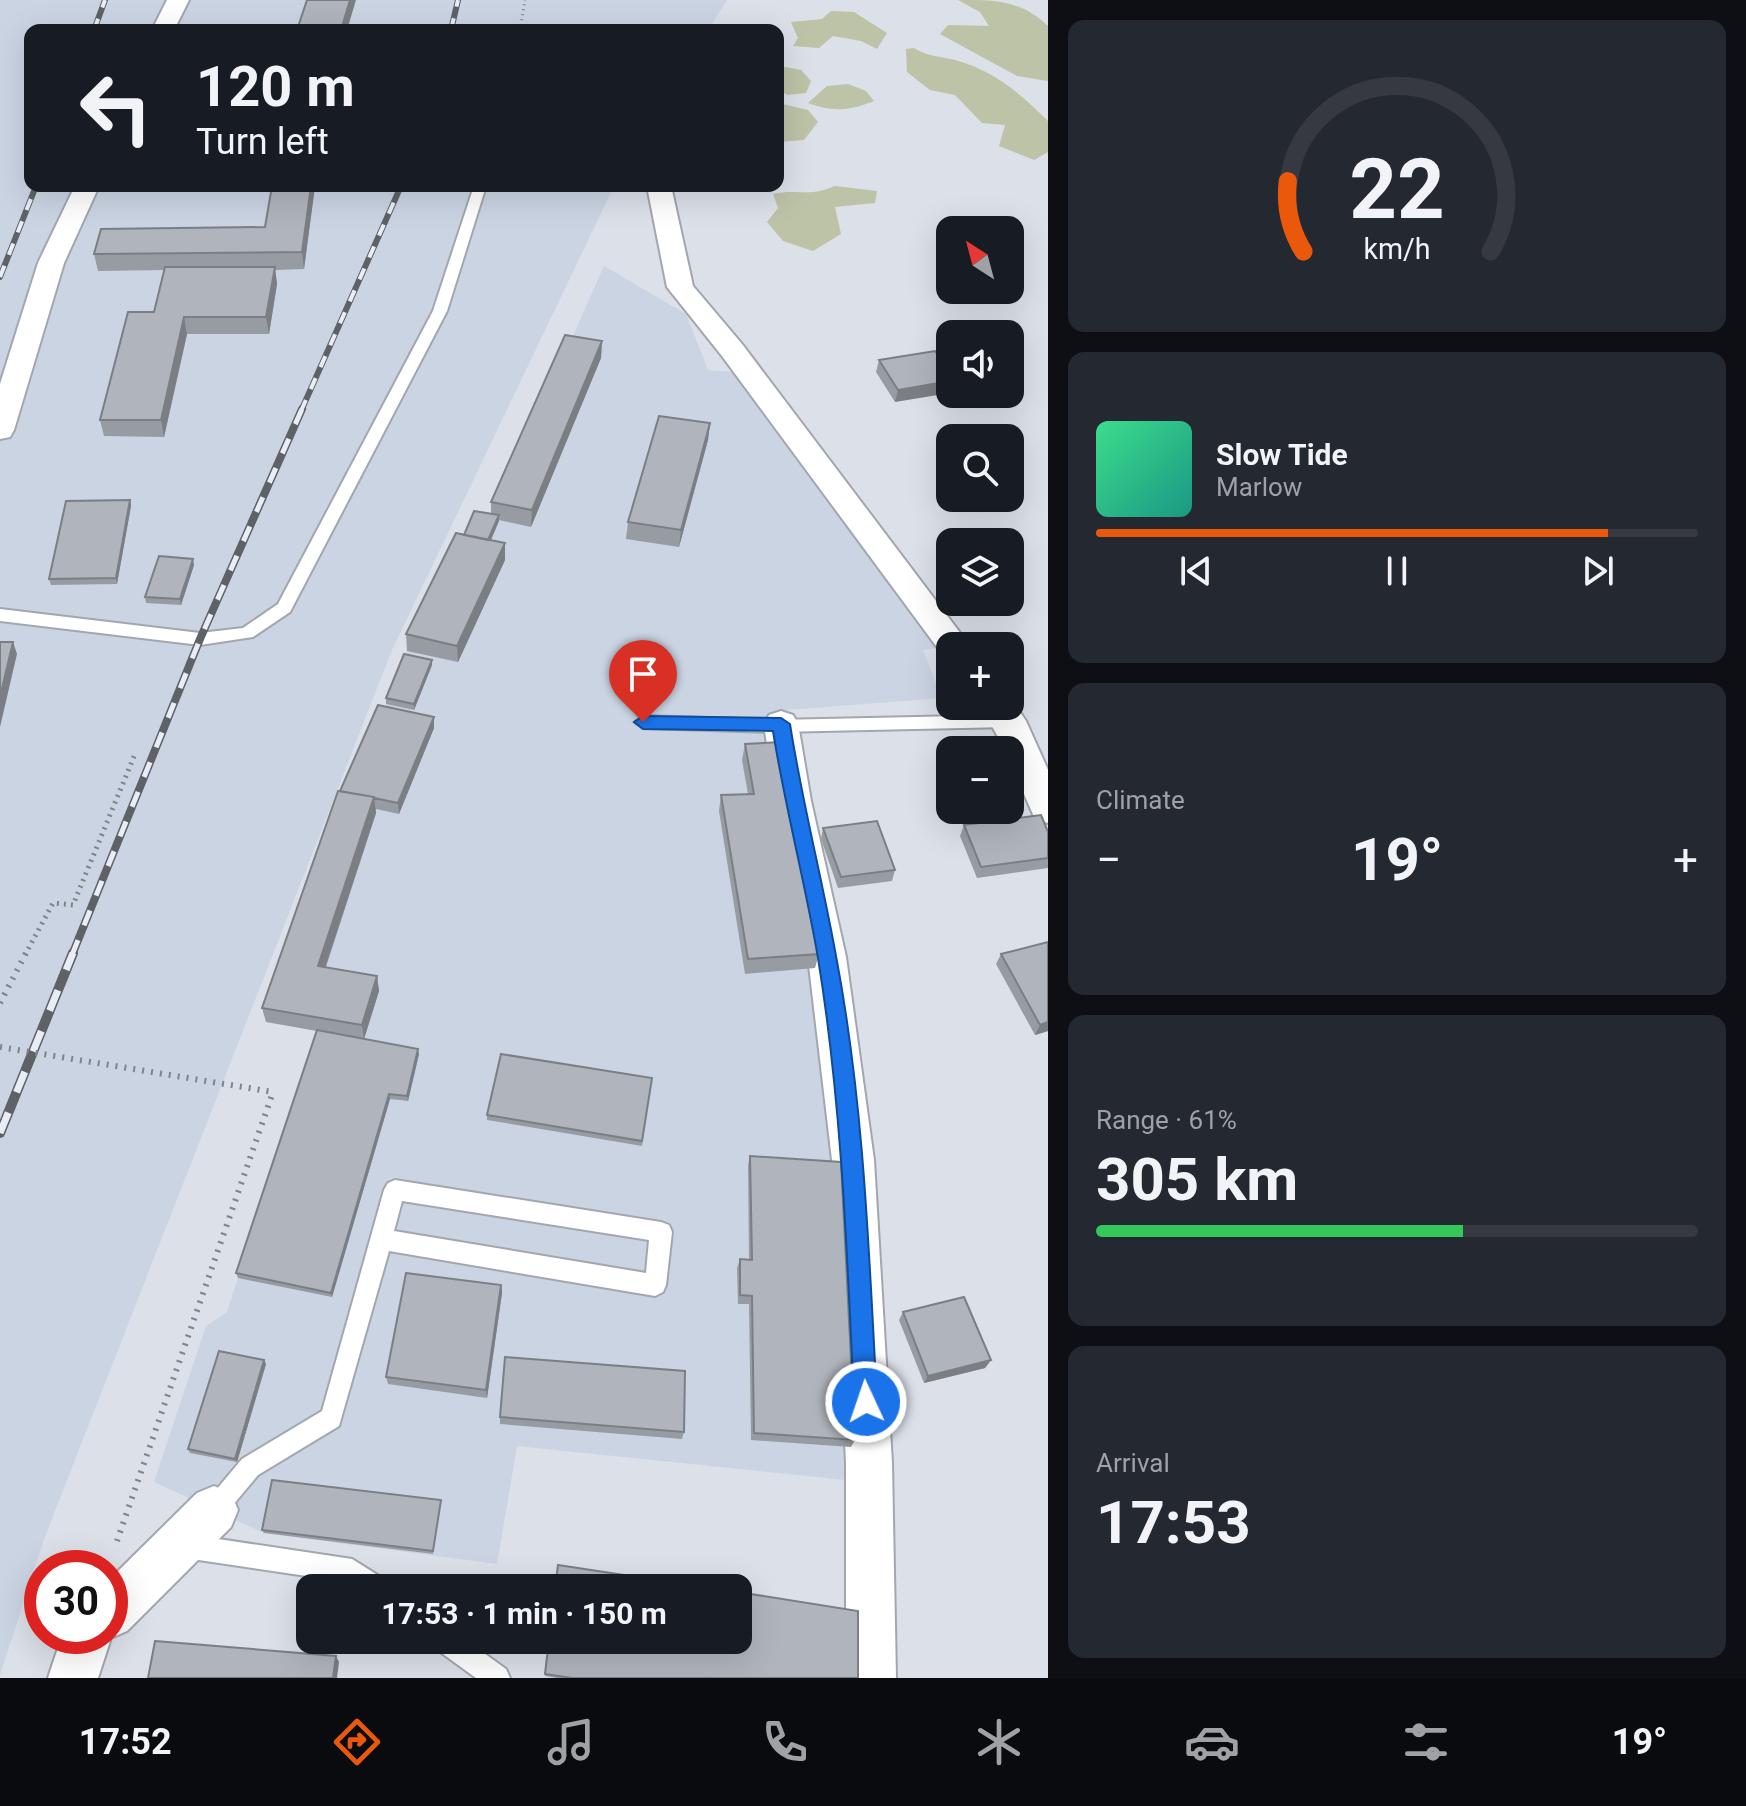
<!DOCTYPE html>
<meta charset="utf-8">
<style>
:root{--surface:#171b24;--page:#242831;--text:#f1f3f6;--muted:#9ea1a6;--line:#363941;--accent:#ea580c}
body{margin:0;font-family:Roboto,sans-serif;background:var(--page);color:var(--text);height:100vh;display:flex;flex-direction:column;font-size:30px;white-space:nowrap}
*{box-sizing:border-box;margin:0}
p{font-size:26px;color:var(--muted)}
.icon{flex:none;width:44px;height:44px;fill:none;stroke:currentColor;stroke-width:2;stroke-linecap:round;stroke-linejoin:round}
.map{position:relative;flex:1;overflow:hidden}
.sheet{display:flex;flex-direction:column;gap:20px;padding:20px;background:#0d0f14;width:698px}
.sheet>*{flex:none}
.hud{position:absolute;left:24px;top:24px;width:760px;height:168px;border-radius:16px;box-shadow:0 8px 32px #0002;background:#171b24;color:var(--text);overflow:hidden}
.needle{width:52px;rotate:324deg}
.tools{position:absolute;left:936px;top:216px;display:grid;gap:16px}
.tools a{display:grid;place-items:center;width:88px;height:88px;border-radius:16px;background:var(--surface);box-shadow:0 8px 32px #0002;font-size:40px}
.speed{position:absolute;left:24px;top:1550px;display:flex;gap:16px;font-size:40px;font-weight:700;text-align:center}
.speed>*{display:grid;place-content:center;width:104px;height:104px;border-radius:50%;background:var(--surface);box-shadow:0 8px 32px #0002;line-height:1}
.speed .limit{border:12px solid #d22;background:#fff;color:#111}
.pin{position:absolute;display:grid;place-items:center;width:68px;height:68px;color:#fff;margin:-82px -34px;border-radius:50% 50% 50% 0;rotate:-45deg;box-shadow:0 0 8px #0007}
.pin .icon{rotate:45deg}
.me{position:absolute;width:88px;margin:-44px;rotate:357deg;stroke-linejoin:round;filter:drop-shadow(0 0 6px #0008)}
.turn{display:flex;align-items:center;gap:28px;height:168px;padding:0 40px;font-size:36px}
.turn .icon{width:104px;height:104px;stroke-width:2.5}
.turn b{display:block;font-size:56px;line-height:68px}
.big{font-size:60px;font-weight:700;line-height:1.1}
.sheet .card{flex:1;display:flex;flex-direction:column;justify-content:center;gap:12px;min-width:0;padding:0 28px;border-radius:16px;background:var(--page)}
.sheet .dial{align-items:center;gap:0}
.dial svg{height:208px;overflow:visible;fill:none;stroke:var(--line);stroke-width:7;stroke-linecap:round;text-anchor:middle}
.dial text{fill:var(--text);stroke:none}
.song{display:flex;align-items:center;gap:24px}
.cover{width:96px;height:96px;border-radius:12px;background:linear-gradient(135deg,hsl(150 70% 55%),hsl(170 70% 35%))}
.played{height:8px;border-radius:4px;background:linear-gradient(90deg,var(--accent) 85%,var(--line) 85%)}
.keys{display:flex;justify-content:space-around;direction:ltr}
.heat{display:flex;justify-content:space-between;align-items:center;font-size:44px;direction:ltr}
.charge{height:12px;border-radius:6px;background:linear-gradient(90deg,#34c759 61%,var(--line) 0)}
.trip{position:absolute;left:296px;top:1574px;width:456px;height:80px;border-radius:16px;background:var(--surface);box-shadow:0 8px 32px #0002;font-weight:700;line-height:80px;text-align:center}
.menu{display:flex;height:128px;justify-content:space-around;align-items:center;background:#090b0e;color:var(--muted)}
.menu .icon{width:56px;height:56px}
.menu .current{color:var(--accent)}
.menu b{font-size:36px;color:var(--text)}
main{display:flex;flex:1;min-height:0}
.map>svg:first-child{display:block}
</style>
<main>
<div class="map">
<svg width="1048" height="1678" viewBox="0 0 1048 1678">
<rect width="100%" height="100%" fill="#dbe0e9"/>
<path fill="#cbd4e3" d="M 0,0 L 727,0 L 708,30 L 30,30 L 30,186 L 614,186 L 392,650 L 44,1539 L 0,1675 Z
M 604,266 L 686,314 L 708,370 L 735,372 L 942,647 L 923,650 L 942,698 L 774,711 L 832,1102 L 855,1481 L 517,1446 L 497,1564 L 264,1533 L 154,1482 L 206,1326 L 227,1312 L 318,1031 L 266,1022 L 407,651 L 491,520 Z"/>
<path fill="#bcc3a7" d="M 958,0 C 997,0 1020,0 1048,26 L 1048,81 L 1017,76 L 940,34 L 948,25 L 989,26 L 980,12 Z
M 831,11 L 854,12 L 887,33 L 877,49 L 861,41 L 833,36 L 819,48 L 793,46 L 798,38 L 791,22 L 822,19 Z
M 914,48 C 928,57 940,56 955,60 C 993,70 1021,94 1048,121 L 1048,152 L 1034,160 L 999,146 L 1005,125 L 982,123 L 955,95 L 930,90 L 907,72 L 906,49 Z
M 786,67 L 801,70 L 811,81 L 806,93 L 788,95 L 778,90 L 783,81 L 778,69 Z
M 848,84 L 866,91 L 874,101 C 849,111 833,112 808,103 L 827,86 Z
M 778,103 L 808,110 L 818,122 L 804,140 L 778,142 Z
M 835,186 L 877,191 L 875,203 L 835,207 L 841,234 L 813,251 L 783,241 L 767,222 L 778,208 L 773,194 C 799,188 807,198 835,186 Z"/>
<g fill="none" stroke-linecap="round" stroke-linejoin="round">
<defs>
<path id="service" d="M 474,186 L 486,186 L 447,311 L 290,612 L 253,637 L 200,645 L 0,621 L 0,609 L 200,633 L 243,628 L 278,604 L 433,311 Z
M 1009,715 L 1017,721 L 1009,727 L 776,732 L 643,728 L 635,722 L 643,716 L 776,720 Z
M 395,1180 L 661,1222 L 669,1225 L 672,1232 L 666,1285 L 663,1292 L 655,1296 L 389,1251 L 339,1426 L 258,1475 L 222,1518 L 214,1522 L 206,1518 L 202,1510 L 206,1502 L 242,1459 L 322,1411 L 384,1190 L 388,1183 ZM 402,1201 L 649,1240 L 646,1273 L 394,1231 Z
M 185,1534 L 352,1559 L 384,1579 L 387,1588 L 355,1588 L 347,1582 L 185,1558 L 176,1555 L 173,1546 L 176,1537 Z
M 433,1640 L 466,1640 L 506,1669 L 510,1678 L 476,1678 L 436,1649 Z"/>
<path id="minor" d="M 167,0 L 189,0 L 174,30 L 152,30 Z
M 75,186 L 99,186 L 64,263 L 14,430 L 10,437 L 0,439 L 0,384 L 38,263 Z
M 647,186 L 671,186 L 693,286 L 742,344 L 970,646 L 950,646 L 950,657 L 942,654 L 722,356 L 667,287 Z
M 1010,697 L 1026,721 L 1048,770 L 1048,823 L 1035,819 L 1010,762 L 1010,750 L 1005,750 L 981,706 L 1010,706 Z
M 781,711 L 793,715 L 798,724 L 811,801 L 846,957 L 874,1160 L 892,1463 L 896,1678 L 846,1678 L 846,1463 L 832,1160 L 808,957 L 775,801 L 764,724 L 769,715 Z
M 214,1486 L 231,1493 L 238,1510 L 231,1527 L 127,1631 L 111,1638 L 98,1678 L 48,1678 L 62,1636 L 110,1636 L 110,1579 L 197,1493 Z"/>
</defs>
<use href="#service" stroke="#a2a7af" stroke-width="4"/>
<use href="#minor" stroke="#a2a7af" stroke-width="4"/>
<path stroke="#81848a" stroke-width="3" stroke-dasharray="1 4" stroke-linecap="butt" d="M 520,30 L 525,0"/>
<path stroke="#81848a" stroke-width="5" stroke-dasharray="2 5" stroke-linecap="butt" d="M 25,955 L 53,903 L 73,905 L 135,754"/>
<path stroke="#81848a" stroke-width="6" stroke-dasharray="2 7" stroke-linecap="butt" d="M 0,1003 L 26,953
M 117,1541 L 273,1092"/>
<use href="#service" fill="#fff" fill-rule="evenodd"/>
<use href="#minor" fill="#fff" fill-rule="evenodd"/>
<defs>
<path id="rail-far2" d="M 94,30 L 105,0
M 451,30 L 458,0
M 0,277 L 36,186
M 301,411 L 401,186"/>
<path id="rail-far1" d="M 72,955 L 200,639 L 302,409"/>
<path id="rail" d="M 0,1133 L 73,953"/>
</defs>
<use href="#rail-far2" stroke="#5e6166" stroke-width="6"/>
<use href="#rail-far1" stroke="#5e6166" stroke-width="8"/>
<use href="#rail" stroke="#5e6166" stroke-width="10"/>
<use href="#rail-far2" stroke="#e8edf6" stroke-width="4" stroke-dasharray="12" stroke-linecap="butt"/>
<use href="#rail-far1" stroke="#e8edf6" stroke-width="5" stroke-dasharray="16" stroke-linecap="butt"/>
<use href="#rail" stroke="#e8edf6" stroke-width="7" stroke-dasharray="22" stroke-linecap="butt"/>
<path stroke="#81848a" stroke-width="6" stroke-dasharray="2 7" stroke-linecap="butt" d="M 0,1047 L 273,1092"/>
</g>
<path fill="#979ca3" d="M 315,186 L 304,269 L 275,270 L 277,284 L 269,334 L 187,334 L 164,437 L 104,436 L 100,420 L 154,312 L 164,270 L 98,271 L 94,254 L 265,227 Z
M 602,341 L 601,358 L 531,527 L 499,520 L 491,540 L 505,543 L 505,560 L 458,662 L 407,651 L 406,634 L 464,535 L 491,514 L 491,502 Z
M 879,360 L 950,373 L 895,402 L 876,372 Z
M 710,423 L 708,440 L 679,547 L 626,539 L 628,522 Z
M 130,500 L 131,506 L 117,584 L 51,585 L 49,579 Z
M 194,565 L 181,605 L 146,603 L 145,597 Z
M 432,665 L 414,710 L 386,704 L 386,698 Z
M 434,717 L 434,728 L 399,814 L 376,809 L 376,813 L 326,967 L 377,976 L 379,991 L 364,1039 L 419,1054 L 408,1101 L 390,1099 L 332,1297 L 238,1278 L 236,1273 L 317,1031 L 266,1022 L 262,1008 L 340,791 Z
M 745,744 L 819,954 L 815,968 L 745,974 L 719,811 L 721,795 L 748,794 L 742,760 Z
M 964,825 L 1048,832 L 1048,868 L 977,878 L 960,836 Z
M 823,828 L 895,870 L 892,881 L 838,888 L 821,839 Z
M 1048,942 L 1048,1031 L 1035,1035 L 996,964 L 1001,954 Z
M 652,1078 L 642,1146 L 487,1120 L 487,1115 Z
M 750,1156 L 855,1440 L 851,1447 L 751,1440 L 749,1304 L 738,1304 L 737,1268 L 740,1259 L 749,1260 L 748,1165 Z
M 501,1285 L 502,1293 L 487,1398 L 388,1384 L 386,1377 Z
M 903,1312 L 991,1360 L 985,1368 L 924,1383 L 899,1320 Z
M 264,1360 L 266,1364 L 237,1462 L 190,1453 L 188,1449 Z
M 500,1417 L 684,1432 L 682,1439 L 500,1424 Z
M 441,1500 L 433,1554 L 264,1533 L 262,1530 Z
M 549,1640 L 858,1678 L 557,1678 L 545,1676 Z"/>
<path fill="#7b7f84" d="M 350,0 L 356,0 L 347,30 L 341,30 Z
M 311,186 L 315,186 L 304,269 L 302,252 Z
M 275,267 L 277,284 L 269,334 L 266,317 Z
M 184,317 L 187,334 L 164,437 L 161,420 Z
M 602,341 L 601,358 L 531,527 L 532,510 Z
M 950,381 L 950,393 L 895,402 L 898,390 Z
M 710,423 L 708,440 L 679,547 L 681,530 Z
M 130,500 L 131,506 L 117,584 L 116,578 Z
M 499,515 L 499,521 L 485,554 L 485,548 Z
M 505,543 L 505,560 L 458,662 L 457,646 Z
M 193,559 L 194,565 L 181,605 L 180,599 Z
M 13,642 L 17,654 L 0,727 L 0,697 Z
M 432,660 L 432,665 L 414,710 L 414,704 Z
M 434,717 L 434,728 L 399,814 L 398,803 Z
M 374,797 L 376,813 L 321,980 L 318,966 Z
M 377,976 L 379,991 L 364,1039 L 362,1025 Z
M 1048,1022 L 1048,1031 L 1035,1035 L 1040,1025 Z
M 418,1049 L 419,1054 L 408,1101 L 407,1096 Z
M 389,1094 L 390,1099 L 332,1297 L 331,1293 Z
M 501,1285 L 502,1293 L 487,1398 L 486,1390 Z
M 264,1360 L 266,1364 L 237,1462 L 235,1459 Z
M 991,1360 L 985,1368 L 924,1383 L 928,1376 Z
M 336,1656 L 339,1662 L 337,1678 L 333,1678 Z"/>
<path fill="#b0b5bd" stroke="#7b7f84" stroke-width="2" d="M 307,0 L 350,0 L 341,30 L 297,30 Z
M 272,186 L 311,186 L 302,252 L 94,254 L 101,229 L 265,227 Z
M 165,267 L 275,267 L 266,317 L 184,317 L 161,420 L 100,420 L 128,312 L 154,312 Z
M 565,335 L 602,341 L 532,510 L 491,502 Z
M 935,351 L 950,373 L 950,381 L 898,390 L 879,360 Z
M 659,416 L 710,423 L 681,530 L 628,522 Z
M 130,500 L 116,578 L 49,579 L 66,501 Z
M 474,511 L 499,515 L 488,540 L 464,535 Z
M 456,533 L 505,543 L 457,646 L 406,634 Z
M 159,556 L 193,559 L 180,599 L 145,597 Z
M 0,642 L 13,642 L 0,697 Z
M 404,654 L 432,660 L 414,704 L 386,698 Z
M 378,705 L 434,717 L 398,803 L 374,798 L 374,797 L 340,791 Z
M 783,742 L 819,954 L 748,959 L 721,795 L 754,794 L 745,744 Z
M 338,791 L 374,797 L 318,966 L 377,976 L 362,1025 L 262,1008 Z
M 1041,815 L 1048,832 L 1048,858 L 981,867 L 964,825 Z
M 877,821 L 895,870 L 841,877 L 823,828 Z
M 1048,942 L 1048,1022 L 1040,1025 L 1001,954 Z
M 317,1030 L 418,1049 L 407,1096 L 389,1094 L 331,1293 L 236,1273 Z
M 501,1054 L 652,1078 L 642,1141 L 487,1115 Z
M 750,1156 L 841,1162 L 855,1440 L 754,1433 L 752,1296 L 740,1295 L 740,1259 L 752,1260 Z
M 406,1273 L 501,1285 L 486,1390 L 386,1377 Z
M 964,1297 L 991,1360 L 928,1376 L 903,1312 Z
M 219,1351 L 264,1360 L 235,1459 L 188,1449 Z
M 505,1357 L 685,1371 L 684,1432 L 500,1417 Z
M 272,1480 L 441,1500 L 433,1551 L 262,1530 Z
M 558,1565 L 710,1588 L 555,1588 Z
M 738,1592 L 858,1611 L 858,1678 L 572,1678 L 545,1674 L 549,1640 L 738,1640 Z
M 155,1641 L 336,1656 L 333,1678 L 148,1678 Z"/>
<path fill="#1a73e8" stroke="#114b97" stroke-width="2" d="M 643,716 L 781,718 L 790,724 C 802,802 822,878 836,956 C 864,1103 869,1253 877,1402 L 874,1410 L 866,1414 L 857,1410 L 854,1402 C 847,1254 842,1105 818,958 C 805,882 785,807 773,731 L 643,729 L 634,722 Z"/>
</svg>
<div class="tools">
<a><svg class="needle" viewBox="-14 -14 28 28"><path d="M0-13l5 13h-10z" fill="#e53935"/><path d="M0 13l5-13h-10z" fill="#9ea1a6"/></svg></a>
<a><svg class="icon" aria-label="sound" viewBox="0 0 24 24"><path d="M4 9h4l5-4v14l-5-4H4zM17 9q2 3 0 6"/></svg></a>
<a><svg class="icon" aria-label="search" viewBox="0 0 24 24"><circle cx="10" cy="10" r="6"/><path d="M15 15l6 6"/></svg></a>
<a><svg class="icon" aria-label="layers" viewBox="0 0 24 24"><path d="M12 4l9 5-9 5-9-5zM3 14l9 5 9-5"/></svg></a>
<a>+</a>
<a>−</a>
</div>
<div class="speed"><div class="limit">30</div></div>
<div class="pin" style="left:643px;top:722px;background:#d93025"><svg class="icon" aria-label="arrive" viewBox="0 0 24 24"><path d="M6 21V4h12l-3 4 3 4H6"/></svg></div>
<svg class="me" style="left:866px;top:1402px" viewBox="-20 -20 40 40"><circle r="17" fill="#1a73e8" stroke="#fff" stroke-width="3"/><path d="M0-11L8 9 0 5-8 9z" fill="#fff"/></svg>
<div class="trip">17:53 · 1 min · 150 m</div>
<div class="hud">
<div class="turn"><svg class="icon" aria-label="left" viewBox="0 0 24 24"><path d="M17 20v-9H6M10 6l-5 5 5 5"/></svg><div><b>120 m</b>Turn left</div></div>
</div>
</div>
<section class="sheet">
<div class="card dial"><svg viewBox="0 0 100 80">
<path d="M14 69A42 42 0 1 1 86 69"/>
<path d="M14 69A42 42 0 0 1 8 42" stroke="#ea580c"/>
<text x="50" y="56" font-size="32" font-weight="700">22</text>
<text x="50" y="72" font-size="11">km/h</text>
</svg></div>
<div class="card">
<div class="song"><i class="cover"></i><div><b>Slow Tide</b><p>Marlow</p></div></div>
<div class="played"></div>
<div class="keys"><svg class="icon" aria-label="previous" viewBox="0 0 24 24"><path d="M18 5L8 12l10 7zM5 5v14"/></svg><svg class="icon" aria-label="pause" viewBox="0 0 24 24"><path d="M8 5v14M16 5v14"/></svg><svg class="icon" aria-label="next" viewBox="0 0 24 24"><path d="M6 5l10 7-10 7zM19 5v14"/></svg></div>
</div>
<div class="card"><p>Climate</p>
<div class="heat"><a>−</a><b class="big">19°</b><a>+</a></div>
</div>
<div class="card"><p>Range · 61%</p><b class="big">305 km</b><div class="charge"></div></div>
<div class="card"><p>Arrival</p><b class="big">17:53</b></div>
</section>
</main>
<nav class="menu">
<b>17:52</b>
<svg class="icon current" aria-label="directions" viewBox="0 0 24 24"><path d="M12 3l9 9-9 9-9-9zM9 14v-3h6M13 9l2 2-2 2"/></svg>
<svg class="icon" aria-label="music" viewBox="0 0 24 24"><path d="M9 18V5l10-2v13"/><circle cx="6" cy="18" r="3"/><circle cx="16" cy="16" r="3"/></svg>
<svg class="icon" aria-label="phone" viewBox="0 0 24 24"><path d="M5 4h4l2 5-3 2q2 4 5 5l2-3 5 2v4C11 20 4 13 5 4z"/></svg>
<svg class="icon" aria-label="climate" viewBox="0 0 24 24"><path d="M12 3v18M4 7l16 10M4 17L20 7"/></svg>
<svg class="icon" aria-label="car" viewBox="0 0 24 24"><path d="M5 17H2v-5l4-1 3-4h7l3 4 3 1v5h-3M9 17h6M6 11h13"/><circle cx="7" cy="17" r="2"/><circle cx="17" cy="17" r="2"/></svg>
<svg class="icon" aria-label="filters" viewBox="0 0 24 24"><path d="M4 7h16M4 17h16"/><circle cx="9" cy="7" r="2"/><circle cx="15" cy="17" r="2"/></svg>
<b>19°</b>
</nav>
